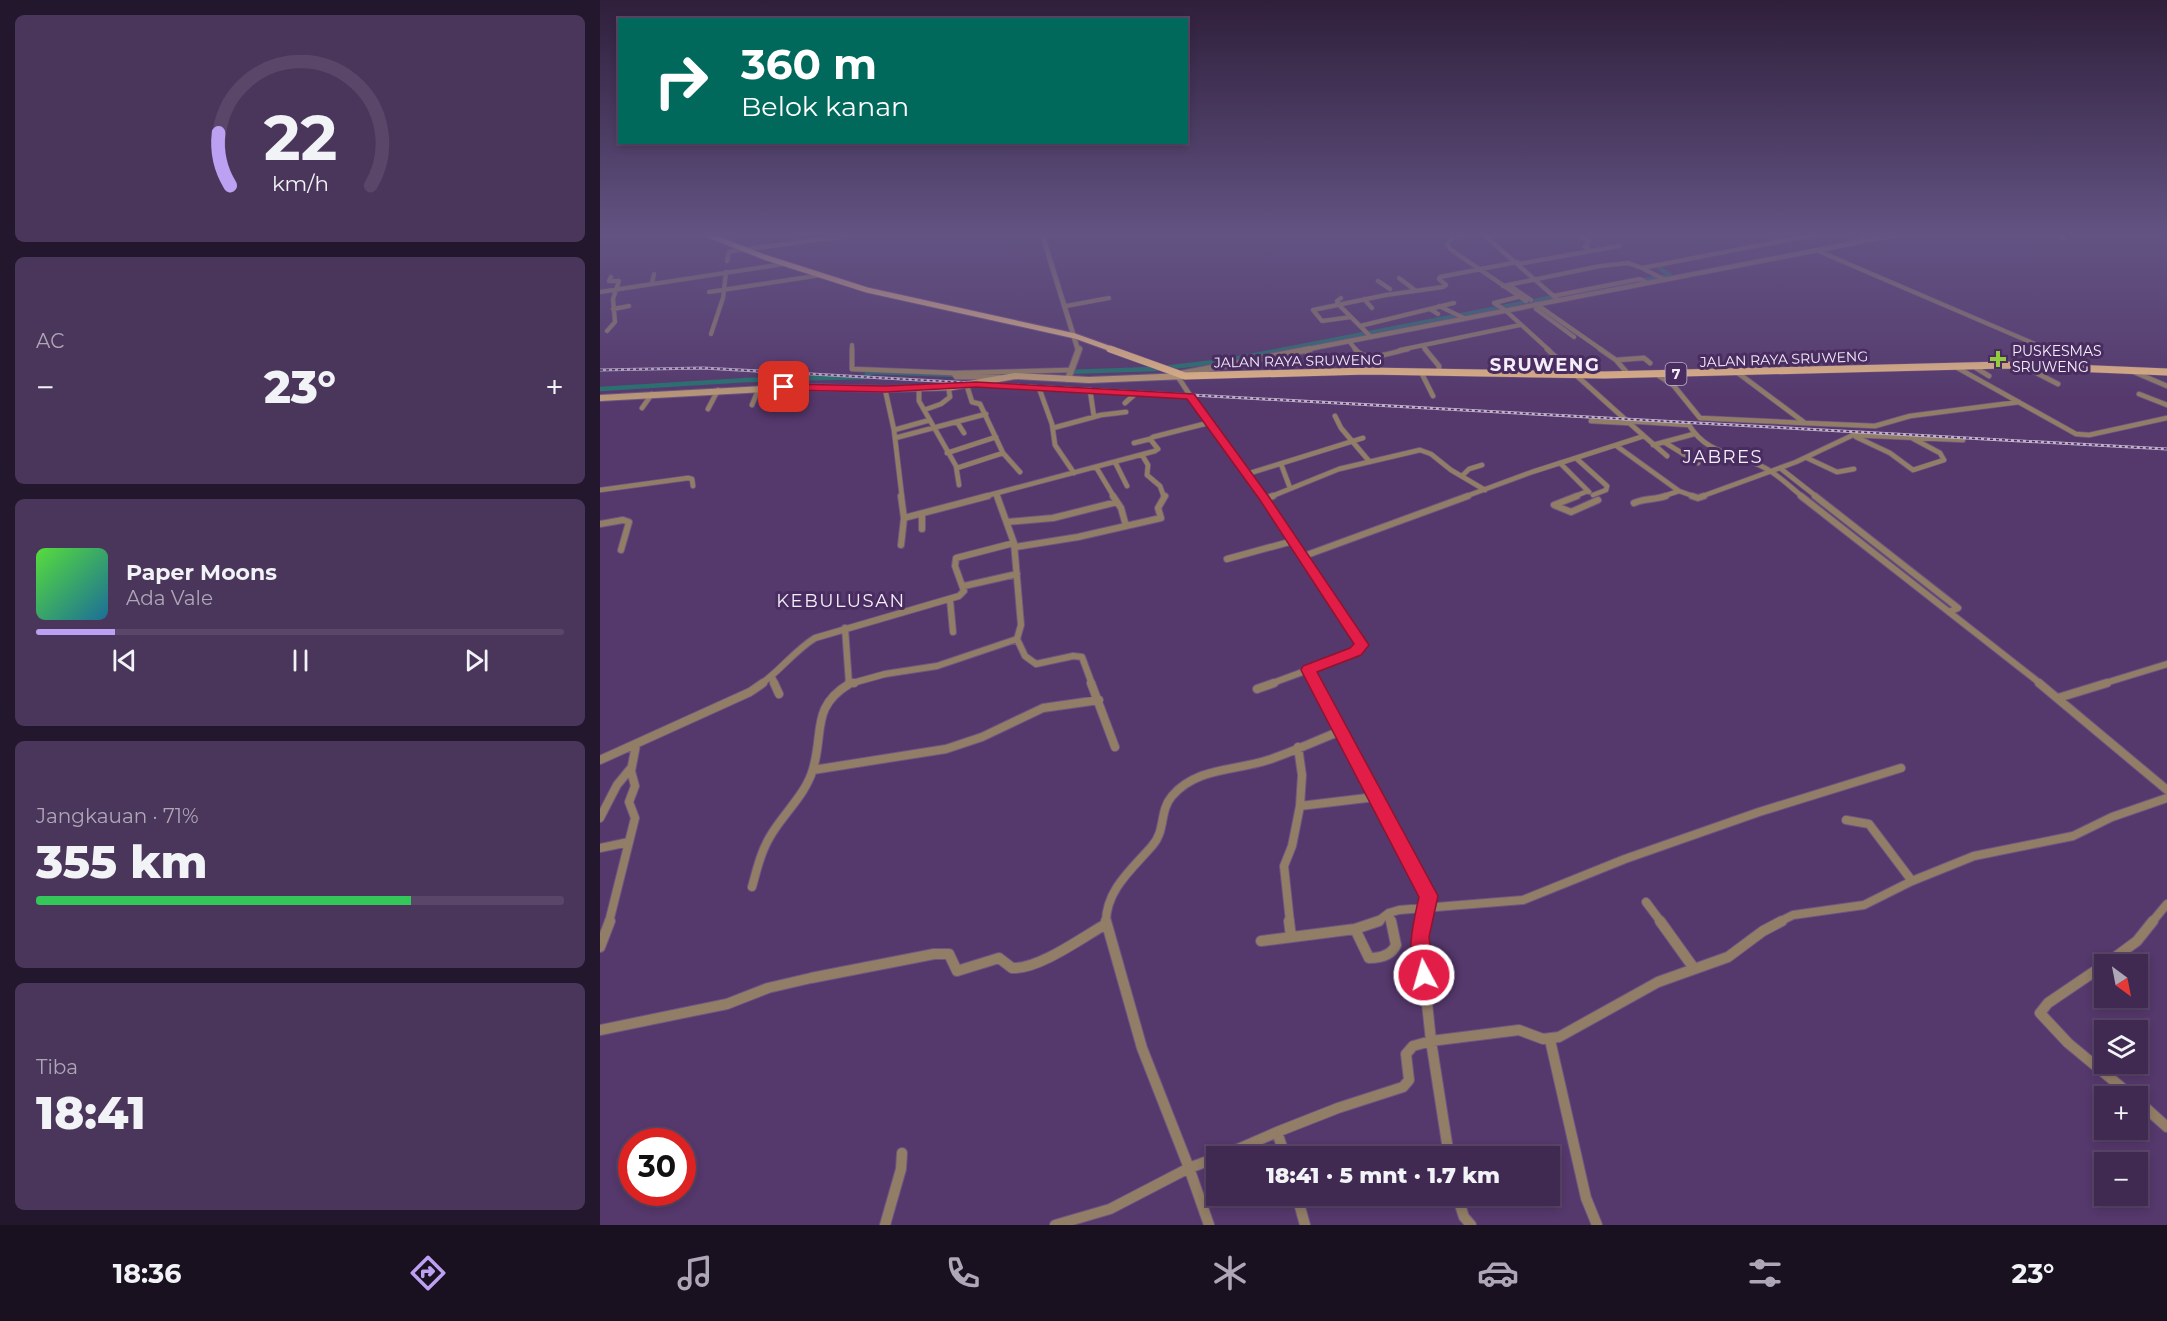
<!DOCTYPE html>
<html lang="id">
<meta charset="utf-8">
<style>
:root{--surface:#402a51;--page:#4b365b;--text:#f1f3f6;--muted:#aea7b7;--line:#594668;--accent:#bca0f2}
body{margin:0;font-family:Montserrat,sans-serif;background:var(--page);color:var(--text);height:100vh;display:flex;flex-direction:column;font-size:22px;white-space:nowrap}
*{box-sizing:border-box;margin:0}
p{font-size:20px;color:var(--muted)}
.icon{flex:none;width:33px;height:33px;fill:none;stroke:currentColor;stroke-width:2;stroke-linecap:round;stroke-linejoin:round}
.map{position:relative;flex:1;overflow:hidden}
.side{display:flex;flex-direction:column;gap:15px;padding:15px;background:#23172d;width:600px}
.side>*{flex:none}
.top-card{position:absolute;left:18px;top:18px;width:570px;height:126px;border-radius:0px;box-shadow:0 3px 9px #0003,0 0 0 2px var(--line);background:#00695c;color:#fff;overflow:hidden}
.needle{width:39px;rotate:148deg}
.fabs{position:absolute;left:1494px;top:954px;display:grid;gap:12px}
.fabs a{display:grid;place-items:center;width:54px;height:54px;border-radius:0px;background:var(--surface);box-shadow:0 3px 9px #0003,0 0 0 2px var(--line);font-size:30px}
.speed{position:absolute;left:18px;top:1128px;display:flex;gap:12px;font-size:30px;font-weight:700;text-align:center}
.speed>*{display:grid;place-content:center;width:78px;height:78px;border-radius:50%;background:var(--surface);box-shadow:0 3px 9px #0003,0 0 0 2px var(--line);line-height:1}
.speed .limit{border:9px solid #d22;background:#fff;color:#111}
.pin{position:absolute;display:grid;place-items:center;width:51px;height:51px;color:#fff;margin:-26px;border-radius:12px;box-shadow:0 3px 9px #0006}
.me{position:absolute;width:66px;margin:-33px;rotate:354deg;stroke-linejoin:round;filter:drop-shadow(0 0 4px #0008)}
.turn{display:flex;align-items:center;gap:21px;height:126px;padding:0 24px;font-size:27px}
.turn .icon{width:78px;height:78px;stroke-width:2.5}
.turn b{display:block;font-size:42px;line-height:51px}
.big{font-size:45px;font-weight:800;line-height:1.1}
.side .widget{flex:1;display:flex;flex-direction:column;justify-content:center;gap:9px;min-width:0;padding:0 21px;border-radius:9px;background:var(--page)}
.side .dial{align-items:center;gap:0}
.dial svg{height:156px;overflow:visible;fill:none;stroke:var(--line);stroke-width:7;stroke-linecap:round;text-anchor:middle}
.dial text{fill:var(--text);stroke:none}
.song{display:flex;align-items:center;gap:18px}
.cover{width:72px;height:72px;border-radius:9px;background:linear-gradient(135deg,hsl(110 70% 55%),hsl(200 70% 35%))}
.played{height:6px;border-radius:3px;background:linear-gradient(90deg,var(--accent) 15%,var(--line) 15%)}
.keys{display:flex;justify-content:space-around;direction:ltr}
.heat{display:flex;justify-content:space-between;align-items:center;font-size:33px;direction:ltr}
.charge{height:9px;border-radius:4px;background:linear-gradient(90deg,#34c759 71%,var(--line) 0)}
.trip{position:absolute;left:606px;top:1146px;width:354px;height:60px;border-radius:0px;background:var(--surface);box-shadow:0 3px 9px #0003,0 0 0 2px var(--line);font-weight:800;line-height:60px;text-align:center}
.tab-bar{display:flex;height:96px;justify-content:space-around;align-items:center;background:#1a1120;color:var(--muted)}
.tab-bar .icon{width:42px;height:42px}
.tab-bar .current{color:var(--accent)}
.tab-bar b{font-size:27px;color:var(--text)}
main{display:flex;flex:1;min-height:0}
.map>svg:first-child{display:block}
</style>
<main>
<section class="side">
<div class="widget dial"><svg viewBox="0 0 100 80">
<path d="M14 69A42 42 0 1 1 86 69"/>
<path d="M14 69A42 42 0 0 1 8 42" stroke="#bca0f2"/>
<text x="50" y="56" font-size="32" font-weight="700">22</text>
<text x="50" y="72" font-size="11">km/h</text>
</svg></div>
<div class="widget"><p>AC</p>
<div class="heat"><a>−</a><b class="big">23°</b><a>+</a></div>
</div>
<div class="widget">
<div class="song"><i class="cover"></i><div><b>Paper Moons</b><p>Ada Vale</p></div></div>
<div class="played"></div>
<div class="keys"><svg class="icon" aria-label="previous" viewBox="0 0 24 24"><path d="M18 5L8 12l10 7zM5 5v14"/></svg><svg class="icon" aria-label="pause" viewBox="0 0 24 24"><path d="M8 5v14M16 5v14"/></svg><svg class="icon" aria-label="next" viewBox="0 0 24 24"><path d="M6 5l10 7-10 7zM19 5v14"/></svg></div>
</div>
<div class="widget"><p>Jangkauan · 71%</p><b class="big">355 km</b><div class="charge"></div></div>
<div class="widget"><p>Tiba</p><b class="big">18:41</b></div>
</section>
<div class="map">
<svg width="1567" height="1225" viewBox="0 0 1567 1225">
<rect width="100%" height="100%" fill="#55386c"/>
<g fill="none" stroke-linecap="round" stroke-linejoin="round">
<path stroke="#25736e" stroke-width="4" d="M 1213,236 L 1225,234
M 1039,281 L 1070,275 L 1059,268 L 1064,265
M 680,350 L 958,296"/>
<path stroke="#25736e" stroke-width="4.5" d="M 468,372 L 554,369 L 624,361 L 687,349
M 267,374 L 273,372 L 359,375
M 0,389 L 147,380 L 263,377"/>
<defs>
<path id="minor-far4" d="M 863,234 L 852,238 L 847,244 L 850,249 L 926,301
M 883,234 L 958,300
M 974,234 L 989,241 L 985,247 L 991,251
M 1259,234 L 1272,240
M 1452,234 L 1464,238
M 887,237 L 902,234
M 1216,250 L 1449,350
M 127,261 L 129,252 L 132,251 L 240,237 L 245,234
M 918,264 L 1019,246
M 799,278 L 816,291
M 1065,280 L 1042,268 L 1218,234
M 778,281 L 790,289
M 52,283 L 54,274
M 909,285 L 931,300
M 903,286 L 1000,266 L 1028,263 L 1042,268
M 0,292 L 184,264
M 109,292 L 221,275
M 953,296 L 1040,279 L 1048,283
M 741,298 L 737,301 L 738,304 L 771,337
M 764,299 L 772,308
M 894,303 L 905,310 L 949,350
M 894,303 L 918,297
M 936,304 L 1002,350
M 466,306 L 509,298
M 839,306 L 864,318
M 13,309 L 29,306
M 830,309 L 838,314
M 936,309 L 974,337
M 751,317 L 722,321 L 713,310 L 786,295 L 843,287 L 846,285 L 839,279 L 840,277 L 917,262
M 760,326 L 854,303
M 7,331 L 15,322 L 13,299 L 19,281 L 9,281 L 11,277
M 111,334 L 123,298 L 126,272
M 749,341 L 756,350
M 252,345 L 252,350
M 823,346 L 826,350
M 800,350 L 920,325"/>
<path id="minor-far3" d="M 252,349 L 252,369 L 353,373 L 356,377 L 399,377
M 755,349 C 767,364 791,352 808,349
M 825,349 L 839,366 L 839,372
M 947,349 L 1027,421 L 1089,425 C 1108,456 1136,452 1165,468 C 1179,475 1191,488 1203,497
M 1000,349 L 1016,360 L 1029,375
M 1445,349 L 1490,368
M 705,350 L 716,365
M 1016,360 L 1044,358 L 1050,363
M 1354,366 L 1476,434 L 1489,435 L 1567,418
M 1373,366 L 1389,376
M 1423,366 L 1458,384
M 821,372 L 833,396
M 1534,372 L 1567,386
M 356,373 L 472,370
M 1138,373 L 1205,423 L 1275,426 L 1310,416 L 1419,402
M 1056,374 L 1074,386 L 1100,418 L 1204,423
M 578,377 L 608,423 L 664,497
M 377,384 L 439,388 L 452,424 L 455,445 L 474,473
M 367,386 L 372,402 L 380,404 L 403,453 L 420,472
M 319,388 L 319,401 L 356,466 L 359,485
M 439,388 L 590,396
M 285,389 L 294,430 L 302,497
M 490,390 L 494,417
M 1539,394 L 1567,405
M 525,403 L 535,394
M 152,405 L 159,388
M 42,408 L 52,394
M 108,409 L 118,390
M 324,410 L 341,404 L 350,397 L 349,391 L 352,387
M 735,416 L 741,428 L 769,461
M 991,421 L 1028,423
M 357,422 L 364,433
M 453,428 L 501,415 L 526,412
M 294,430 L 330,420
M 1044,436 L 1067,456
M 1256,437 L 1290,453 L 1313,470 L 1344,460 L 1340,453 L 1310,437
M 295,438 L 386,414
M 1064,442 L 1098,463
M 534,443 L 550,439
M 1053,445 L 1094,434
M 1018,447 L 1079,491 L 1096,497
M 347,453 L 396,437
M 542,455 L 548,465 L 547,475 L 560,486 L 564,497
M 1207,458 L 1237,472 L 1254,469
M 977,459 L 1007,486 L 1006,490 L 993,495
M 515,462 L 527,486
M 960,463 L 989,492
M 681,464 L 690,488
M 496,467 L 514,497
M 357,468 L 403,453
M 1180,468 L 1217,497
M 647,474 L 763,438
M 863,475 L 869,469 L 882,465
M 0,490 L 88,478 L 92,479 L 93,486
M 397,495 L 398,497
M 382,497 L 555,451 L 558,449 L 550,439 L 553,437 L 608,423
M 670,497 L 739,469 L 820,450 L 831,454 L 851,470 L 885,490
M 864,497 L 932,472 L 1044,436 L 1027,421
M 973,497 L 988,491
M 1061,497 L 1079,491
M 1100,497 L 1196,462 L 1253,435 L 1363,440"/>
<path id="minor-far2" d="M 301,496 L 304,518 L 388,496
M 513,496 L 521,508 L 526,526
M 662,496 L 762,645 L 756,651 L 708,670 L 716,684
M 977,496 L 954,505 L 971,512 L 998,500
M 1092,496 L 1098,498 L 1104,496
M 1201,496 L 1441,684
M 1215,496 L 1358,608 L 1349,612
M 665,499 L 673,496
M 1034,503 C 1045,498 1055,500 1066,496
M 322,514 L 322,529
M 407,522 L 453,518 L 517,502
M 0,524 L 23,520 L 29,522 L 21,550
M 414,543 L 421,625 L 417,639 L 425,656 L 436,664 L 473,656 L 482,657 L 492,684
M 301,545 L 304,518
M 415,547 L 478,537 L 561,518 L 558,508 L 565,496
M 704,556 L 868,496
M 627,559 L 693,541
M 364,586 L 417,574
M 350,600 L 353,632
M 245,628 L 249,684 L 285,674 L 337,666 L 417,639
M 172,677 L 175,684
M 161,684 C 181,670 194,651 215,638 L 359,596 L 364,591 L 355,566 L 356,558 L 414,543 L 397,496
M 670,684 L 708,670
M 1502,684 L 1567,664"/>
<path id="minor-far1" d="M 174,683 L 179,694
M 249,683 L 254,683
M 491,683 L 515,747
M 715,683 L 829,896 L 823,922
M 1439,683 L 1567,790
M 657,689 L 674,683
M 1458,698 L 1507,683
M 698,747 L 702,775 L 700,806
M 0,760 L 150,692 L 163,683
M 213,770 L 346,749 L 382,737 L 443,708 L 499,700
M 0,818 L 17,785 L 31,768
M 1246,820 L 1269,824 L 1312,881
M 0,848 L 29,842
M 152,887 C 157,869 161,851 171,835 C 184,813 206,794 213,769 C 224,732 211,707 249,684
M 1046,902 L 1061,922
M 789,913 L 791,922
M 9,922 L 35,818 L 29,802 L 35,786 L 31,771 L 36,745
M 506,922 C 506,890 532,869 552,846 C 566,831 559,811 572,796 C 597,767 635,771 668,760 C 693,752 717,740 741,731
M 690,922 L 684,866 L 692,846 L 700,806 L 775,797
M 777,922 L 789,913 L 799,910 L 923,900 L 1025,859 L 1159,812 L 1301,768
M 1179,922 L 1193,915 L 1264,905 L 1312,881 L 1374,856 L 1473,836 L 1512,817 L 1567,798
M 1552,922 L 1567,904"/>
<path id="minor" d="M 506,921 L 542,1048 L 589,1168 L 616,1158
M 689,921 L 691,937
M 824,921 L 820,937 L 831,1041 L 919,1030 L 943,1039 L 959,1037 L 1058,982 L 1128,957 L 1163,931 L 1182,921
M 1060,921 L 1093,967
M 755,929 L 769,958 C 780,958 791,956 796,945 L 791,921
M 661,941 L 755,929 L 779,921
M 0,947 L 10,921
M 1506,964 L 1537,941 L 1553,921
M 1504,965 L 1448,1003 L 1440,1013 L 1468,1043 L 1532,1096
M 0,1030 L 127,1004 L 168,988 L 211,978 L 334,954 L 349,954 L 357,971 L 399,958 L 412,968 C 438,970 483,937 506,924
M 950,1040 L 986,1198 L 997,1225
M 1538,1101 L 1567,1127
M 622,1156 L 677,1132
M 685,1156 L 677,1132 L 738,1108 L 803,1087 L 809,1080 L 806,1054 L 813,1046 L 831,1041 L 849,1156
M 697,1196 L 705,1225
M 857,1196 L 864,1217 L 871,1225
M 285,1225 L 301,1169 L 302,1153
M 455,1225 L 510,1209 L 589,1168 L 609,1225"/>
<path id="tertiary-far1" d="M 442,234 L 478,350
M 703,350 L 1300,234"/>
<path id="tertiary" d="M 580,374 L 710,349
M 468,379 L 479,349"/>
<path id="secondary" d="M 0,398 L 199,387 L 285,389 L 352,387 L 415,376 L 489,380 L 585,376"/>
<path id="trunk-far1" d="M 106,234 L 164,257 L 267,290 L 475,336 L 514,350"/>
<path id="trunk" d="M 510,349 L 585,376 L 767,371 L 1004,375 L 1404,365 L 1567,372"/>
</defs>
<use href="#minor-far4" stroke="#6e5583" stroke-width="5"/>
<use href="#minor-far3" stroke="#6e5583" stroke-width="6"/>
<use href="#minor-far2" stroke="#6e5583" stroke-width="8"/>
<use href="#minor-far1" stroke="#6e5583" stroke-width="10"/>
<use href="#minor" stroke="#6e5583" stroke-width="12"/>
<use href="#tertiary-far1" stroke="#6e5583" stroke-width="6"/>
<use href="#tertiary" stroke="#6e5583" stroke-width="8"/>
<use href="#secondary" stroke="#6e5583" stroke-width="8"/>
<use href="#trunk-far1" stroke="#6e5583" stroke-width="7"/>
<use href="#trunk" stroke="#6e5583" stroke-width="8"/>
<use href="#minor-far4" stroke="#927d66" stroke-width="4"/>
<use href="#minor-far3" stroke="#927d66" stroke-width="4.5"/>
<use href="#minor-far2" stroke="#927d66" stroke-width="6"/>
<use href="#minor-far1" stroke="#927d66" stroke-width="8"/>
<use href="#minor" stroke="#927d66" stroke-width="10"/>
<use href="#tertiary-far1" stroke="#927d66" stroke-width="4.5"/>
<use href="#tertiary" stroke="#927d66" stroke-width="6"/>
<use href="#secondary" stroke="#bb9a76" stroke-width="6"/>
<use href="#trunk-far1" stroke="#e9ba86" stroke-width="5"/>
<use href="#trunk" stroke="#e9ba86" stroke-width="7"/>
<defs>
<path id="rail" d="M 0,370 L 103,368 L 1567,449"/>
</defs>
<use href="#rail" stroke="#c0b2cb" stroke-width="3"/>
<use href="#rail" stroke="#4a2d60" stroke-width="1.5" stroke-dasharray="3" stroke-linecap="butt"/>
</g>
<linearGradient id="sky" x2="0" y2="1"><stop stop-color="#2f1f3b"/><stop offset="0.58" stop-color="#625383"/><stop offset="1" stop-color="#625383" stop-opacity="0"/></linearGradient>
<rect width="1567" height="405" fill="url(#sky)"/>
<path fill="#e11d48" stroke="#92132f" stroke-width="1.5" d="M 376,382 L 594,394 L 669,497 L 769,645 L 761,655 L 717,672 L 838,896 L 829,937 L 834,975 L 831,982 L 824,985 L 817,982 C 805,955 813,924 819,897 L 701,670 L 703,666 L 750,648 L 754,644 L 660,500 L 587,399 L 376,387 L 285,392 L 184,390 L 180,387 L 184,384 L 285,386 Z"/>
<path fill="#93cc3d" stroke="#4a2d60" stroke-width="2" d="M1395 350h6v6h6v6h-6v6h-6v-6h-6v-6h6z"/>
<g text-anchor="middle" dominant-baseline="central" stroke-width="6" stroke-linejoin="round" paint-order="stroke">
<g font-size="14" fill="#f4eefa" stroke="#4a2d60" text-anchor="start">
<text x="1412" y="351">PUSKESMAS<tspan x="1412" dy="16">SRUWENG</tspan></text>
</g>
<g font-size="14" fill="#f4eefa" stroke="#4a2d60">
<text transform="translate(1184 359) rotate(-2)">JALAN RAYA SRUWENG</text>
<text transform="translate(698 361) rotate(-1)">JALAN RAYA SRUWENG</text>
</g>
<rect fill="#4a2d60" stroke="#c1b4cc" stroke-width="1.5" x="1065.5" y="363" width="21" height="22" rx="4.5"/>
<g font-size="14" font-weight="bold" fill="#f4eefa">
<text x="1076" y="374">7</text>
</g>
<g font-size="18" font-weight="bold" letter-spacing="1.5" fill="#f4eefa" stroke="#4a2d60">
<text x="945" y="365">SRUWENG</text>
</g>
<g font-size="18" letter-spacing="1.5" fill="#f4eefa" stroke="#4a2d60">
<text x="1123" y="457">JABRES</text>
<text x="241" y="601">KEBULUSAN</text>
</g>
</g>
</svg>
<div class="fabs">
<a><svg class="needle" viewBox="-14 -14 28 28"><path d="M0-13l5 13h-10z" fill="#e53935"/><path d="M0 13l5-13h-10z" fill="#aea7b7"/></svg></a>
<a><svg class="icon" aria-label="layers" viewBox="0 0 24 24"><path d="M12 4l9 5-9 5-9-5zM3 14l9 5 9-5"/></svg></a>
<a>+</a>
<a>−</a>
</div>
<div class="speed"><div class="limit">30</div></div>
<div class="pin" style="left:184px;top:387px;background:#d93025"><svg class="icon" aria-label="arrive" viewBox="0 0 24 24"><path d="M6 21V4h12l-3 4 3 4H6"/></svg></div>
<svg class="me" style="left:824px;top:975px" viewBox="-20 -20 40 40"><circle r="17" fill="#e11d48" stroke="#fff" stroke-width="3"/><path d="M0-11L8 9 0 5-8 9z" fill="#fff"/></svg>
<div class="trip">18:41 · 5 mnt · 1.7 km</div>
<div class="top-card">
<div class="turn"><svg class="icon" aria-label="right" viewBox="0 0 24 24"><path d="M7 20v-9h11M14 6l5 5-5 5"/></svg><div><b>360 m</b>Belok kanan</div></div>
</div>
</div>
</main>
<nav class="tab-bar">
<b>18:36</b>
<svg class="icon current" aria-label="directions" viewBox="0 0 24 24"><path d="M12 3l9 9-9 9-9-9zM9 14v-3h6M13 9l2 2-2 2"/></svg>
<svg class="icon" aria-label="music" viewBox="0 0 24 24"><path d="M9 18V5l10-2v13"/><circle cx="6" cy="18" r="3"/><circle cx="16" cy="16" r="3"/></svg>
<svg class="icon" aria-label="phone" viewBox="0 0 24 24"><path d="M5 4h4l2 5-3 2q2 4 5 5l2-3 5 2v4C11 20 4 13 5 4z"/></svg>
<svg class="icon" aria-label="climate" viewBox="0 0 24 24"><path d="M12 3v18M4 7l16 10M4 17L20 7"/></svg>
<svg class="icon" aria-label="car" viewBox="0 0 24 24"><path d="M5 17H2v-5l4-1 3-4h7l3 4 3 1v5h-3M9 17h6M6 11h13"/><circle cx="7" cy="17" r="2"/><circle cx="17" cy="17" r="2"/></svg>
<svg class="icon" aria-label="filters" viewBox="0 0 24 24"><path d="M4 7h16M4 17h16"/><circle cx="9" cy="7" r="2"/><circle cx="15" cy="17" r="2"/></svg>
<b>23°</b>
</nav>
